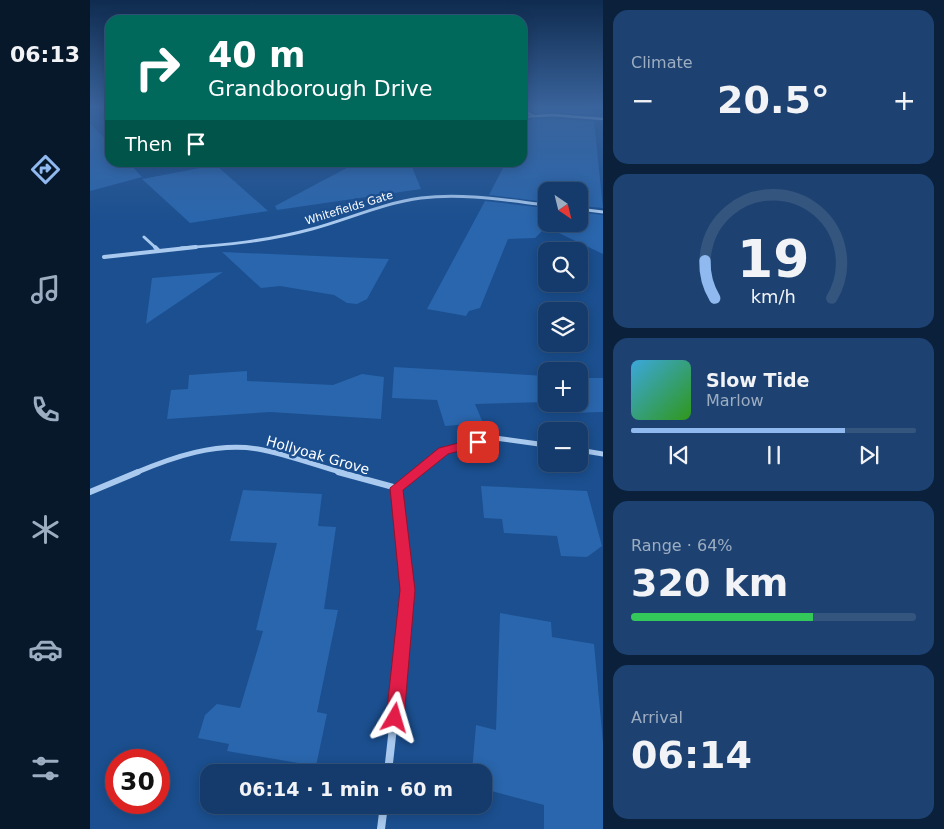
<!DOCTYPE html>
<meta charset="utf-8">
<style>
:root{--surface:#143b6b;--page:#1d4271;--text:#f1f3f6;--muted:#9dadc1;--line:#33557e;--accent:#90b9f0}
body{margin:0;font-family:"DejaVu Sans",sans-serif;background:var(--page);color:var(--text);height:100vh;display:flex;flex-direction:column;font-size:19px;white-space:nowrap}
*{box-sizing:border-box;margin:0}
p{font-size:16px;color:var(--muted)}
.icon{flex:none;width:28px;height:28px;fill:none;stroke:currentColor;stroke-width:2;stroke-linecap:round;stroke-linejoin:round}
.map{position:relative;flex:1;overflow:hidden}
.side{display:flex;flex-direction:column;gap:10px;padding:10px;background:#0b203b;width:341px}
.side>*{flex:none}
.top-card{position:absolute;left:15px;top:15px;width:422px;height:152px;border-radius:15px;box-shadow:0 2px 12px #0003,0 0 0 1px var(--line);background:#00695c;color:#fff;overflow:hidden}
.needle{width:32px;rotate:145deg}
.controls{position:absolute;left:448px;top:182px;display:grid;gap:10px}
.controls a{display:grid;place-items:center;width:50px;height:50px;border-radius:10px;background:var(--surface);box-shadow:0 2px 12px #0003,0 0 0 1px var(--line);font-size:25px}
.speed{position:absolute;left:15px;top:749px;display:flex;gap:10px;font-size:25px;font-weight:700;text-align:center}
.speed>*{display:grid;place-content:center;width:65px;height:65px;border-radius:50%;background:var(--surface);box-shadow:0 2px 12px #0003,0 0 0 1px var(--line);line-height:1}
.speed .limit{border:8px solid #d22;background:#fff;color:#111}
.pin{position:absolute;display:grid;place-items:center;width:42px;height:42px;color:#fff;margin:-21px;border-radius:10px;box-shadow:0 2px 8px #0006}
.me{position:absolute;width:55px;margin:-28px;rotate:7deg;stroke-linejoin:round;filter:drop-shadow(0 0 4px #0008)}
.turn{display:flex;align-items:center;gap:18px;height:105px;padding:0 20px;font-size:22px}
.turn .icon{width:65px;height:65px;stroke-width:2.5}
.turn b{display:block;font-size:35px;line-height:42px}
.then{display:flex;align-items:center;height:48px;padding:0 20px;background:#0003;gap:10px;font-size:19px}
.big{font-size:38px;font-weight:700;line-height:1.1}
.side .card{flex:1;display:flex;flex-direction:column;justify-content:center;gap:8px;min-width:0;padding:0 18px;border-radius:15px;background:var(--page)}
.side .dial{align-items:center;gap:0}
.dial svg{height:130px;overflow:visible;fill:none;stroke:var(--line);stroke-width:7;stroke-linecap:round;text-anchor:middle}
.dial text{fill:var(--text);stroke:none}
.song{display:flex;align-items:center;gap:15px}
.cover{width:60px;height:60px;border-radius:8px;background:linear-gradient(135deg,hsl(200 70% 55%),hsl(110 70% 35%))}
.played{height:5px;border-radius:2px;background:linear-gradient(90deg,var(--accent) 75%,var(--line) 75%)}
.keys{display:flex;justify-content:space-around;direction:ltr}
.heat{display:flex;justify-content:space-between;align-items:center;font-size:28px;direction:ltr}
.charge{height:8px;border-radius:4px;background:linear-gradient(90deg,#34c759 64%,var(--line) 0)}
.trip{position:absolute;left:110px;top:764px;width:292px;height:50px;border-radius:15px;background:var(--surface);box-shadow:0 2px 12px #0003,0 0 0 1px var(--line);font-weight:700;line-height:50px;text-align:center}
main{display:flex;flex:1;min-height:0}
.tab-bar{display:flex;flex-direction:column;width:90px;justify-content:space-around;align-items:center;background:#08182b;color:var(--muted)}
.tab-bar .icon{width:35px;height:35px}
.tab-bar .current{color:var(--accent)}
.tab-bar b{font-size:22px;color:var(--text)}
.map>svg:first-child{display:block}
</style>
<main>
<nav class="tab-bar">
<b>06:13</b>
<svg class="icon current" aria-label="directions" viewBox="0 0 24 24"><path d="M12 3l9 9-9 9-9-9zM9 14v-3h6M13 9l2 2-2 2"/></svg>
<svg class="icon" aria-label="music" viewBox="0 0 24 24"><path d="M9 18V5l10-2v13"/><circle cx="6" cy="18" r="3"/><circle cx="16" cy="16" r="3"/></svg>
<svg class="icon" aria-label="phone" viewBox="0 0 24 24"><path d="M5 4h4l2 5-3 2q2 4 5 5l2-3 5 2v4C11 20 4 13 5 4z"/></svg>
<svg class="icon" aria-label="climate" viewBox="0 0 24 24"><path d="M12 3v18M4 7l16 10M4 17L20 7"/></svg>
<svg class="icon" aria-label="car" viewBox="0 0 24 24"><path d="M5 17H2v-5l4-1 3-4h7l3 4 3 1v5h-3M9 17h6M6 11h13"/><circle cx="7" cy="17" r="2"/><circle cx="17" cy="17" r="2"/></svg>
<svg class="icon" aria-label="filters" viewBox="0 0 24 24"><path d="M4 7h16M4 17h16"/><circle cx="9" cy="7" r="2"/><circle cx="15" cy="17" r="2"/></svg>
</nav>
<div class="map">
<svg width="513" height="829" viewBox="0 0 513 829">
<rect width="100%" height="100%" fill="#1b4f8f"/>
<path fill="#2a66ad" d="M 432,106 L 492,106 L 504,112 L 504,115 L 462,112 L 445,113 Z
M 462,118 L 504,121 L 513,208 L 489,206 L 489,191 L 456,191 L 456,202 L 399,195 L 416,162 L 432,162 L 432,120 Z
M 0,123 L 20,144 L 20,162 L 38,162 L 52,177 L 0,191 Z
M 268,162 L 320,162 L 331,189 L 187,210 L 185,206 Z
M 126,165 L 178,211 L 100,223 L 52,179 Z
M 395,201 L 456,208 L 456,224 L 489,224 L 489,212 L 513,215 L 513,254 L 456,227 L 445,238 L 418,239 L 390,308 L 379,311 L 376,316 L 337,309 Z
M 132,252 L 299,259 L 277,299 L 267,304 L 257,303 L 244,295 L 190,286 L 171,288 Z
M 133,272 L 56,324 L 62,278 Z
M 304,367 L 456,376 L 456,402 L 385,404 L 393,423 L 355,426 L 347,400 L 302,398 Z
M 157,371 L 157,381 L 243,385 L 272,374 L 294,377 L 291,419 L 180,412 L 77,419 L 81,390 L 98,389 L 99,375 Z
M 489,378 L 513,378 L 513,412 L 480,413 L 475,404 L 489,404 Z
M 391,486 L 497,491 L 512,546 L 497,557 L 471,556 L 467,536 L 414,533 L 412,519 L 394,518 Z
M 153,490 L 232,494 L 228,526 L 246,527 L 234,609 L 248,610 L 227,712 L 237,714 L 226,766 L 137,751 L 139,744 L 108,738 L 115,715 L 127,704 L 150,708 L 173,631 L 166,630 L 187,543 L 140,541 Z
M 410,613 L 461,622 L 462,637 L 504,644 L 513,743 L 513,829 L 454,829 L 454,805 L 394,789 L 394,772 L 382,772 L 386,725 L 406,730 Z"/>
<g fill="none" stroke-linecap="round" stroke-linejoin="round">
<path stroke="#a9c9ee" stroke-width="2.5" d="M 432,110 L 444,116
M 432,117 L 462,115 L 513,119"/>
<path stroke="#a9c9ee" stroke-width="3" d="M 489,209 L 513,212
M 54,237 L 66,248
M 91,248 C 136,245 178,241 222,229 C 259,219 293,203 331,198 C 373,193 414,200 456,205"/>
<path stroke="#a9c9ee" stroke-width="4" d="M 65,247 L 68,250
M 14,257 L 106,247"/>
<path stroke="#a9c9ee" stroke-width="5" d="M 489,450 L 513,454
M 45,473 C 83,457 126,442 168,449 C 196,454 225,465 253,473
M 326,473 L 354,451 L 405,438 L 456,445"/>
<path stroke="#a9c9ee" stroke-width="6" d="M 248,472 L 307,488
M 0,492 L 48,472
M 313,631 L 317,590 L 307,488 L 328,472"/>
<path stroke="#a9c9ee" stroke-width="8" d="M 298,772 L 314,629
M 291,829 L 294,805"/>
</g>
<linearGradient id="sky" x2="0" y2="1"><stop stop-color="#0f2b4f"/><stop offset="0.48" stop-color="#39639b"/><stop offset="1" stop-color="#39639b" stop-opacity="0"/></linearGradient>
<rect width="513" height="222" fill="url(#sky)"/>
<path fill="#e11d48" stroke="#92132f" d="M 388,438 L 394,442 L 392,445 L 358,454 L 313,490 L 325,590 L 314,718 L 311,725 L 305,727 L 299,725 L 296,718 L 310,590 L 300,488 L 349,448 Z"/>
<g text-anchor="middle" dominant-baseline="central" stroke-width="5" stroke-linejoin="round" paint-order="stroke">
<g font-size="11" fill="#fff" stroke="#1b4f8f">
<text transform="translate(259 208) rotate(-17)">Whitefields Gate</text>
</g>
<g font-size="14" fill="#fff" stroke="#1b4f8f">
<text transform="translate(228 455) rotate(16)">Hollyoak Grove</text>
</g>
</g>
</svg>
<div class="controls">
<a><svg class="needle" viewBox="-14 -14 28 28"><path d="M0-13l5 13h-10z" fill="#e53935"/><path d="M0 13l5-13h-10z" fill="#9dadc1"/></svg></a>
<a><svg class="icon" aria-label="search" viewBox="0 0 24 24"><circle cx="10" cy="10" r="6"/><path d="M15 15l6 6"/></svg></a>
<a><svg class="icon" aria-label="layers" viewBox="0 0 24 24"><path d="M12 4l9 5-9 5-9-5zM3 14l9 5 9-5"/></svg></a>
<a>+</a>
<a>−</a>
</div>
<div class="speed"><div class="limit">30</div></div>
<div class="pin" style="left:388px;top:442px;background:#d93025"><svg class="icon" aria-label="arrive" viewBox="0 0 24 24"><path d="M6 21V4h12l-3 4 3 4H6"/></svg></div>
<svg class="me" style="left:305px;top:718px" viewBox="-20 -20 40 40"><path d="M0-17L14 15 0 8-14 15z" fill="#e11d48" stroke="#fff" stroke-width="4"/></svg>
<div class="trip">06:14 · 1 min · 60 m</div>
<div class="top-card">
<div class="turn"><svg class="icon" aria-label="right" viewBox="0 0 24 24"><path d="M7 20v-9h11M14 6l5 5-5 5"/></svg><div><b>40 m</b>Grandborough Drive</div></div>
<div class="then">Then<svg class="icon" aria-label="arrive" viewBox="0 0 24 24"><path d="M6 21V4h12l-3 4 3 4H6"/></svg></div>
</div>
</div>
<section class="side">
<div class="card"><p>Climate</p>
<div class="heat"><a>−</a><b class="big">20.5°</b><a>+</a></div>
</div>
<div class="card dial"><svg viewBox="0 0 100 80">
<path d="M14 69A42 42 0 1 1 86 69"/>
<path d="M14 69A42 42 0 0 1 8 46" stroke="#90b9f0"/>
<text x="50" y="56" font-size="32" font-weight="700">19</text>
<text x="50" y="72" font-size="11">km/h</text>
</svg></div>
<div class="card">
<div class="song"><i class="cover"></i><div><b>Slow Tide</b><p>Marlow</p></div></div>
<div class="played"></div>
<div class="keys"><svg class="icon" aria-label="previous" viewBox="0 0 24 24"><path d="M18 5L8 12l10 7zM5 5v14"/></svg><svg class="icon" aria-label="pause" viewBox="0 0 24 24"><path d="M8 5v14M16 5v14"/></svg><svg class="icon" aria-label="next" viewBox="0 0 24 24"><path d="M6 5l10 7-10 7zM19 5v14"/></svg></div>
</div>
<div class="card"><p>Range · 64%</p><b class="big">320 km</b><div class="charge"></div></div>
<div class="card"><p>Arrival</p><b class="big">06:14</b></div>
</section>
</main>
